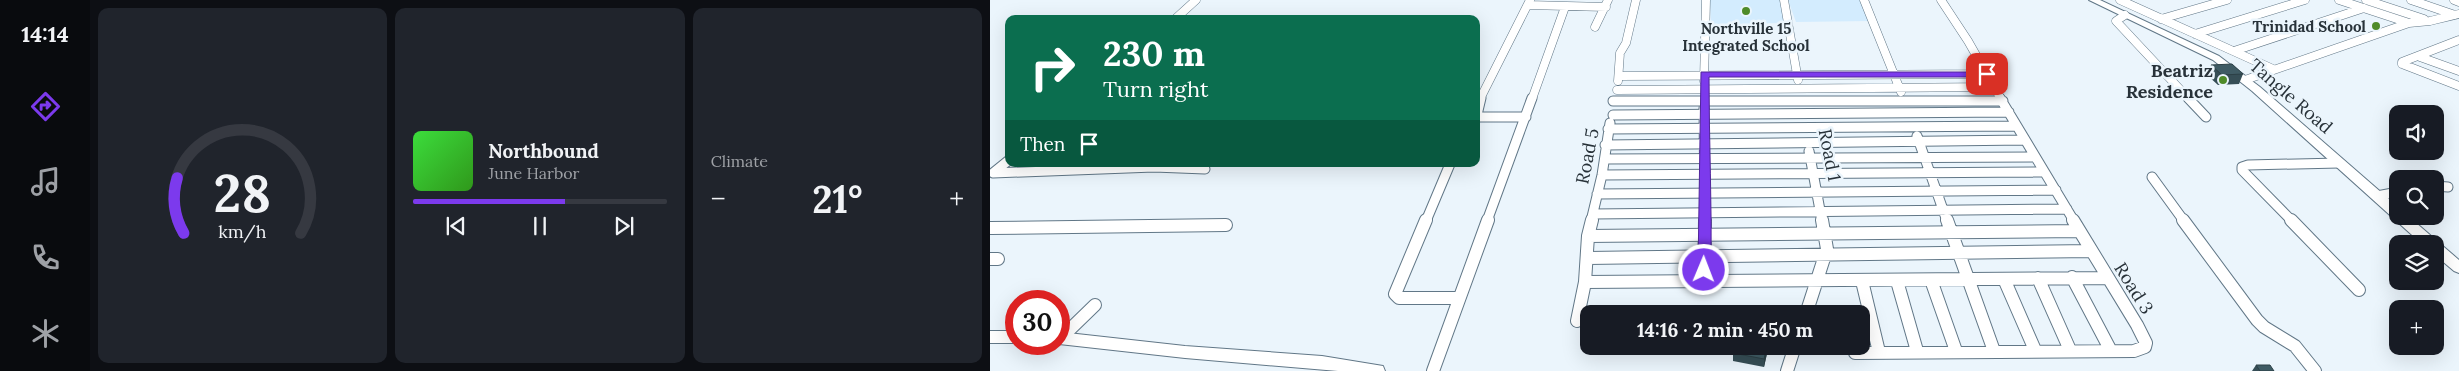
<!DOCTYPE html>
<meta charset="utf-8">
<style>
:root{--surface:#171b24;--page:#20242c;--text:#f1f3f6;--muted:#9ea1a6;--line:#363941;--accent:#7c3aed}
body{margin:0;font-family:Lora,serif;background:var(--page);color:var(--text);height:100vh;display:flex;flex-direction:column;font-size:19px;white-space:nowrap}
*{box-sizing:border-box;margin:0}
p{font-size:16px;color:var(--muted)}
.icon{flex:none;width:28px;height:28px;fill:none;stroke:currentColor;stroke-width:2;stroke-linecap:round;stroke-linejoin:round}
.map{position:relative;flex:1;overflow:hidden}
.sheet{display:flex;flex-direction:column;gap:8px;padding:8px;background:#0d0f14;width:900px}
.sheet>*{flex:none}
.top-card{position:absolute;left:15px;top:15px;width:475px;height:152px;border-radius:10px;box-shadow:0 5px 20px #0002;background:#0b6e4f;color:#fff;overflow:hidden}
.fabs{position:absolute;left:1399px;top:105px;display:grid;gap:10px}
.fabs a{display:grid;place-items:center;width:55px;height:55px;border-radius:10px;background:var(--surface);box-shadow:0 5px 20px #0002;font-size:25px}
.speed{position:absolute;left:15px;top:290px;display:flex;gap:10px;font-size:25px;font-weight:700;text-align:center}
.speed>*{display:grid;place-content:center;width:65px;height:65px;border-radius:50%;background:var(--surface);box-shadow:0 5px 20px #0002;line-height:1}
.speed .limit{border:8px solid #d22;background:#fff;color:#111}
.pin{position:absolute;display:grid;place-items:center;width:42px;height:42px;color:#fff;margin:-21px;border-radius:10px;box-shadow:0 2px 8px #0006}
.me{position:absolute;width:55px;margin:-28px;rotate:1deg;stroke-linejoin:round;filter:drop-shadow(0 0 4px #0008)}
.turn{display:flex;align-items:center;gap:18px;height:105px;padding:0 15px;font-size:22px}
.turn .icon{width:65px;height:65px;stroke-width:2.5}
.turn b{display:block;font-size:35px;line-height:42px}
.then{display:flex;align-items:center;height:48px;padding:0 15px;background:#0003;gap:10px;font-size:19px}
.big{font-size:38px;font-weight:700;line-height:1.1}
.sheet .tile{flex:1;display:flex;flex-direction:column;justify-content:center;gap:8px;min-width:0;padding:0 18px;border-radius:10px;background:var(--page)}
.sheet .dial{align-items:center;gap:0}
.dial svg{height:130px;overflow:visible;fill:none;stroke:var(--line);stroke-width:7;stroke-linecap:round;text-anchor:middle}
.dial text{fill:var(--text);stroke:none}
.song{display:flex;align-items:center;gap:15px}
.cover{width:60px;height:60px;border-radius:8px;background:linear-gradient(135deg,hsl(120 70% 55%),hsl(110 70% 35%))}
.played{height:5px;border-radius:2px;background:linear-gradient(90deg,var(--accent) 60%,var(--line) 60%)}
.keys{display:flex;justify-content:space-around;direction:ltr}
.heat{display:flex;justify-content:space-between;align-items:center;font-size:28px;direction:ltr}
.sheet .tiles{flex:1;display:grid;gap:8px;grid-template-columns:repeat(3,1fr)}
.trip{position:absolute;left:590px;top:305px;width:290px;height:50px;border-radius:10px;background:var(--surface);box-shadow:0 5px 20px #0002;font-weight:700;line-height:50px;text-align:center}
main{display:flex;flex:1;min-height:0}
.tabs{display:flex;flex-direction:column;width:90px;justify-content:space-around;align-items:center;background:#090b0e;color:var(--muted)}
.tabs .icon{width:35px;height:35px}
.tabs .active{color:var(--accent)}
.tabs b{font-size:22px;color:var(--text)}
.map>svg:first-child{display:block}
</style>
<main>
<nav class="tabs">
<b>14:14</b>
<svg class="icon active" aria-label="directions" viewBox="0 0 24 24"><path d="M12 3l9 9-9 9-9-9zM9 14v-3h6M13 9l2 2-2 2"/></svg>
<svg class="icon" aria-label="music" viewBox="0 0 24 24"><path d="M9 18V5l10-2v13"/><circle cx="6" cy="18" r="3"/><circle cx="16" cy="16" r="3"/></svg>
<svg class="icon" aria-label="phone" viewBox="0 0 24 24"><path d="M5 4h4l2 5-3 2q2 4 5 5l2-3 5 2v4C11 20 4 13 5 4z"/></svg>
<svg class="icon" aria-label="climate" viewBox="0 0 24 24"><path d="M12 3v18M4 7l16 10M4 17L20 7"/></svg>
</nav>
<section class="sheet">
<div class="tiles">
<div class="tile dial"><svg viewBox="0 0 100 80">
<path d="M14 69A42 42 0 1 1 86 69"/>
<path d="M14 69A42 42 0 0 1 10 35" stroke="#7c3aed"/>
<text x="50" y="56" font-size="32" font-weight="700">28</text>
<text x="50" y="72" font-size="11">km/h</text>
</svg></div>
<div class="tile">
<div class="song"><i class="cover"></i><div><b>Northbound</b><p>June Harbor</p></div></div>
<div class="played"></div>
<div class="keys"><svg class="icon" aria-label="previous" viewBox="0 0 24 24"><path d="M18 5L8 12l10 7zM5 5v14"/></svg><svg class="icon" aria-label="pause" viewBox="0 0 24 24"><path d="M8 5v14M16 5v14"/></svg><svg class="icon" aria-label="next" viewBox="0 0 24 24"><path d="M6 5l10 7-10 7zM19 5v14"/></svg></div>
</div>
<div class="tile"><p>Climate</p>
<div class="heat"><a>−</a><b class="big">21°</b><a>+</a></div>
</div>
</div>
</section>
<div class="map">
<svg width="1469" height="371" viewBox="0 0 1469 371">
<rect width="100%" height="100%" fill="#ebf5fc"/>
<path fill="#d3ecfe" d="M 720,0 L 790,0 L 794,23 L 721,25 Z
M 798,0 L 873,0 L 880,21 L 806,22 Z"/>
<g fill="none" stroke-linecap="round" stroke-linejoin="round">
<defs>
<path id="minor-far2" d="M 794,0 L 808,80
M 874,0 L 911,92
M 951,0 L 978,41 L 1011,99
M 1130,0 L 1283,69
M 1349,0 L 1419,23
M 1376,0 L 1434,19
M 1421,0 L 1465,15
M 1464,0 L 1469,2
M 538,5 L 616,7
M 1135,15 L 1126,21 L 1199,99
M 185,19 L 206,0
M 1171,19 L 1237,0
M 605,27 L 618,0
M 1205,34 L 1315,0
M 1244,51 L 1374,8
M 1430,57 L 1469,71
M 1412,64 L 1412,62 L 1469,40
M 1412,64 L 1469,86
M 629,76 L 997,74
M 1255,80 L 1419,23 L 1440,21 L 1469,14
M 628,81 L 630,53 L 636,43 L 646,0
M 714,81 L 716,0
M 627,90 L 1004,87
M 490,99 L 540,0
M 542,99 L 575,7"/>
<path id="minor-far1" d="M 1010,98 L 1084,221
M 1198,98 L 1216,117
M 623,101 L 1013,101
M 714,108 L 715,221
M 623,115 L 1019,112
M 488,117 L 536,117
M 486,119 L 491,98
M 618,129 L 1026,126
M 927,136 L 957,221
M 615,145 L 1035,140
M 819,151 L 832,221
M 615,159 L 1045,157
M 3,173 L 164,167 L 215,169
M 3,173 L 19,160
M 612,175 L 1054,172
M 1162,177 L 1194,221
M 1445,186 L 1458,187
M 607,194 L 1066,190
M 1387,196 L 1408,192
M 603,214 L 1077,209
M 436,221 L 460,164
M 497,221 L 542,98
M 601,221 L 612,175 L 620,123
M 1302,221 L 1252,170 L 1252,167 L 1258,165 L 1349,163"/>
<path id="minor" d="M 436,220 L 405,294 L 409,298 L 469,298
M 957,220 L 1004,351
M 1193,220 L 1267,320 L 1274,327 L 1305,346 L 1325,371
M 1301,220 L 1369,290
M 0,228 L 236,225
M 598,236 L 1089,231
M 598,258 L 1101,251
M 0,259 L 8,259
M 1082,277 L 1121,351
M 1048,278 L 1080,350
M 1014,279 L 1045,350
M 941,280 L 966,351
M 872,281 L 889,352
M 907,281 L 927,351
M 595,282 L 1117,278
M 714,282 L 715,220
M 816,314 L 837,249 L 832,220
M 587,321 L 595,282 L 598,236 L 602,220
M 71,338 L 105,305
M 865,353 L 1144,351 L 1155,347 L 1156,343 L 1147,325 L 1083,220
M 443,371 L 498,220
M 797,371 L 805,346"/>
<path id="tertiary" d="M 1099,0 L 1110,0 L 1229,56 L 1270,87 L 1408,207 L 1408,216 L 1418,216 L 1469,260 L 1469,273 L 1464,271 L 1445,255 L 1445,244 L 1432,244 L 1262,91 L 1223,60 Z
M 0,331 L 26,331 L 26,343 L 0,343 Z
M 69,332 L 195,346 L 332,356 L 387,365 L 393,366 L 395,371 L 348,371 L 195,358 L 69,344 Z"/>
</defs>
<use href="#minor-far2" stroke="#617787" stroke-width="9"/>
<use href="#minor-far1" stroke="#617787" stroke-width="11"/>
<use href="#minor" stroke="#617787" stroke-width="14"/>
<use href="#tertiary" stroke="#617787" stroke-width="2"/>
<use href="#minor-far2" stroke="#fff" stroke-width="8"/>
<use href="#minor-far1" stroke="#fff" stroke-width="9"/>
<use href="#minor" stroke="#fff" stroke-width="12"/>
<use href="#tertiary" fill="#fff" fill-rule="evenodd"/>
</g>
<path fill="#364e56" d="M 1221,65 L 1253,74 L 1249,84 L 1228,85 L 1217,75 Z
M 778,349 L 774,367 L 743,361 L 743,353 Z
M 1266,365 L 1284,371 L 1262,371 Z"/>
<path fill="#2c4046" d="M 777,346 L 778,346 L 778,349 L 774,367 L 774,359 Z"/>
<path fill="#3f5b64" stroke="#2c4046" d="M 1242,64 L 1253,74 L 1232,75 L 1221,65 Z
M 746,346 L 777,346 L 774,359 L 743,353 Z
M 1266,365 L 1280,365 L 1284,371 L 1270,371 Z"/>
<path fill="#7c3aed" stroke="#51269a" d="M 711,72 L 997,72 L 1002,74 L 997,77 L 719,77 C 719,141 722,205 721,270 L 714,274 L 708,270 Z"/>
<g fill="#4f8b29" stroke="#ebf5fc" stroke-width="2">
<circle cx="756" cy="11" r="5"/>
<circle cx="1386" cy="26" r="5"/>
<circle cx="1233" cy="80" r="5"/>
</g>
<g text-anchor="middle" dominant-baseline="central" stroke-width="5" stroke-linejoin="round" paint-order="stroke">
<g font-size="15" font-weight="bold" fill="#283239" stroke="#ebf5fc" text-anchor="end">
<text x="1376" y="26">Trinidad School</text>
<text x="756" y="28" text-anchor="middle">Northville 15<tspan x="756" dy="17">Integrated School</tspan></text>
</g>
<g font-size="18" font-weight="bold" fill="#283239" stroke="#ebf5fc" text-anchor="end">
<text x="1223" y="70">Beatriz<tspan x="1223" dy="21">Residence</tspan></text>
</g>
<g font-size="18" fill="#283239" stroke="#ebf5fc">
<text transform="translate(1301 96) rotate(41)">Tangle Road</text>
<text transform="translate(840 155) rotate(79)">Road 1</text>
<text transform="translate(597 156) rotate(-79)">Road 5</text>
<text transform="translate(1144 288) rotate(58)">Road 3</text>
</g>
</g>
</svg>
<div class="fabs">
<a><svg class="icon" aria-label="sound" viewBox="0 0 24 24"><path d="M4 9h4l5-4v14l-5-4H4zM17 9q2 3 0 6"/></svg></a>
<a><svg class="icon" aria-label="search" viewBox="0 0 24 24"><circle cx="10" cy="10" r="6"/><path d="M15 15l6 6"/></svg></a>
<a><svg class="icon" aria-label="layers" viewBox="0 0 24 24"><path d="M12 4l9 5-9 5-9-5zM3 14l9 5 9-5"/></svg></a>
<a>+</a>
</div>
<div class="speed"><div class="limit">30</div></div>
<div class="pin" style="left:997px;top:74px;background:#d93025"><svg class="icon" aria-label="arrive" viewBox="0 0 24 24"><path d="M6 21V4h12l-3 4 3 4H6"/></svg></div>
<svg class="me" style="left:714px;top:270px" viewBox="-20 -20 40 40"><circle r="17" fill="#7c3aed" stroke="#fff" stroke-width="3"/><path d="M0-11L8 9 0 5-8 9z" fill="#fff"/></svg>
<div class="trip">14:16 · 2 min · 450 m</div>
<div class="top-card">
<div class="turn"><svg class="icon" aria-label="right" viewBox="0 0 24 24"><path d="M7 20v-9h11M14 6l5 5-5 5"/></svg><div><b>230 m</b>Turn right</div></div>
<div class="then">Then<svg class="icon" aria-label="arrive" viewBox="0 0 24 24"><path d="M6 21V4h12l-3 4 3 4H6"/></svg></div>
</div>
</div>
</main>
